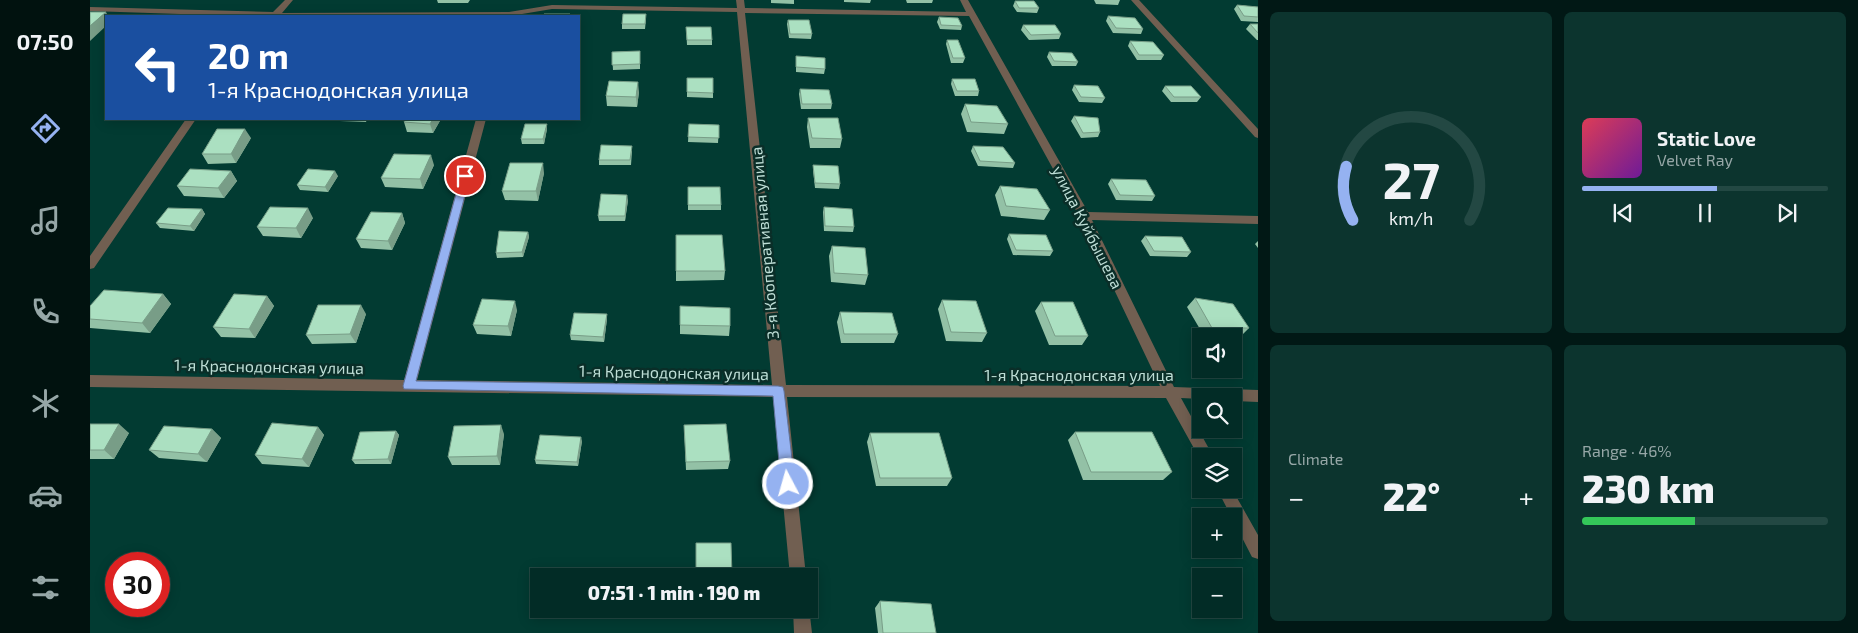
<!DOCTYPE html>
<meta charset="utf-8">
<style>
:root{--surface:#022c26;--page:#0c342e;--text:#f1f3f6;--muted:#96a7a7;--line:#234843;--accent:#95b2f1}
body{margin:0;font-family:"Exo 2",sans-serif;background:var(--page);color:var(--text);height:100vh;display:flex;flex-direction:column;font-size:19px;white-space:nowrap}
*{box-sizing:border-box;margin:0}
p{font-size:16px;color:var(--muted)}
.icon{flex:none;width:28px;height:28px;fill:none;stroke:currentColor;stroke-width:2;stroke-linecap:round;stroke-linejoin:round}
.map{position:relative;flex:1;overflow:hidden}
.side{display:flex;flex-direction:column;gap:12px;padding:12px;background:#011815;width:600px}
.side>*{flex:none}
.hud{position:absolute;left:15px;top:15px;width:475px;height:105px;border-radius:0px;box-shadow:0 2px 12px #0003,0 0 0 1px var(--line);background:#1a4fa0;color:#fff;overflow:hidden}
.buttons{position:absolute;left:1102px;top:328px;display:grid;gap:10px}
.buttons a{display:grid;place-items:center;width:50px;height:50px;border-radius:0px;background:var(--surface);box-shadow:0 2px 12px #0003,0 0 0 1px var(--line);font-size:25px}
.speed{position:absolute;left:15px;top:552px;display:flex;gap:10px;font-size:25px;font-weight:700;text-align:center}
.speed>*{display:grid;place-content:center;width:65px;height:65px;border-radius:50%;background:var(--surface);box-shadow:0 2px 12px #0003,0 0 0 1px var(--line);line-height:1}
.speed .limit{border:8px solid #d22;background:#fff;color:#111}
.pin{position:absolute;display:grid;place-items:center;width:42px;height:42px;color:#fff;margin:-21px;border:2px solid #fff;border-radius:50%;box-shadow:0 1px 5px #0007}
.me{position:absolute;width:55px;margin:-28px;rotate:354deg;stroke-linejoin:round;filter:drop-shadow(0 0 4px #0008)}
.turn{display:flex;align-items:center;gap:18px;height:105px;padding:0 20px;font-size:22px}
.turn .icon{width:65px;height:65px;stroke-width:2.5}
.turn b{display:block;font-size:35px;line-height:42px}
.big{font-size:38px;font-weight:800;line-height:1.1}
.side .widget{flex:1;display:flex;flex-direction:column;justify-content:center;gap:8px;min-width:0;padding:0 18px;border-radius:8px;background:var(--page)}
.side .dial{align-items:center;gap:0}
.dial svg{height:130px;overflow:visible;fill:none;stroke:var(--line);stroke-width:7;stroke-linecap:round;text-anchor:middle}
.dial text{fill:var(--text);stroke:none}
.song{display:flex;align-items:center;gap:15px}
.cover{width:60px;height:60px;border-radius:8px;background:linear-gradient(135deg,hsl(350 70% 55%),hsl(280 70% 35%))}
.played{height:5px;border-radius:2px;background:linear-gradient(90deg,var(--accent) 55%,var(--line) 55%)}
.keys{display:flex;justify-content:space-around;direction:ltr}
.heat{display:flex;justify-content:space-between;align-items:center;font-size:28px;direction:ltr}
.charge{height:8px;border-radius:4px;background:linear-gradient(90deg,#34c759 46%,var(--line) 0)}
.side .tiles{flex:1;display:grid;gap:12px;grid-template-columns:repeat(2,1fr)}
.trip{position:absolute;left:440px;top:568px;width:288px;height:50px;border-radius:0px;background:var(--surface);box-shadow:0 2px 12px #0003,0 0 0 1px var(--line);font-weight:800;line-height:50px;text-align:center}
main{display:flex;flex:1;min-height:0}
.menu{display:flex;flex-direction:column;width:90px;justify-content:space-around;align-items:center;background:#01120f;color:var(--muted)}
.menu .icon{width:35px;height:35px}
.menu .selected{color:var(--accent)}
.menu b{font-size:22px;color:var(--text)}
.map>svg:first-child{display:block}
</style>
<main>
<nav class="menu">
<b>07:50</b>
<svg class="icon selected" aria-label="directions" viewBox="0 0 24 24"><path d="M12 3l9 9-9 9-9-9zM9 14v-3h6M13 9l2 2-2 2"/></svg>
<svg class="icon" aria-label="music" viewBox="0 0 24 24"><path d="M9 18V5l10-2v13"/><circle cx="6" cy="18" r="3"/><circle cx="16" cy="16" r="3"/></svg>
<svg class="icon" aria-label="phone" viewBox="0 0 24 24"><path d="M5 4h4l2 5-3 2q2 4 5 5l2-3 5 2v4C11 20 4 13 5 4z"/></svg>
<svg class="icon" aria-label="climate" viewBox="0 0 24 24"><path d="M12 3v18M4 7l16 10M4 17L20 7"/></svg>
<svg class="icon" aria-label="car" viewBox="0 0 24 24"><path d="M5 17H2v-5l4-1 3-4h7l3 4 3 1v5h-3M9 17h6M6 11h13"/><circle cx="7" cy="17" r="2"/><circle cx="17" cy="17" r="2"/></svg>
<svg class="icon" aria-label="filters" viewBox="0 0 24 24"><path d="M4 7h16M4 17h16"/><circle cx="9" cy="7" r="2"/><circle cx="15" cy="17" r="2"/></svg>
</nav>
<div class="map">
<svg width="1168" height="633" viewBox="0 0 1168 633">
<rect width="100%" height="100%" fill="#023b32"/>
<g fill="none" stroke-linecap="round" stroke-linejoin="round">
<path fill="#715f51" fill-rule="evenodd" d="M 195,0 L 203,0 L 192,13 L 419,12 L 462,5 L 647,8 L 646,0 L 654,0 L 655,8 L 876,12 L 870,0 L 878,0 L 998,212 L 1168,216 L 1168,224 L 1002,220 L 1084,387 L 1168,390 L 1168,402 L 1144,401 L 1144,396 L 1111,396 L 1111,399 L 1091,398 L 1123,456 L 1111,456 L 1111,461 L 1076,398 L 697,397 L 716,576 L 700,576 L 683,397 L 0,387 L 0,375 L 314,380 L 386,119 L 396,119 L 327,380 L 682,385 L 647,12 L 462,9 L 420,16 L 150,16 L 0,11 L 0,7 L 183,12 ZM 655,13 L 879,16 L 989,216 L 1070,386 L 696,385 Z
M 1041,0 L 1049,0 L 1168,129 L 1168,138 L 1165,137 Z
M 96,119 L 106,119 L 4,268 L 0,269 L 0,256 Z
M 1127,489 L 1142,489 L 1168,535 L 1168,559 L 1162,557 L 1144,522 L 1144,516 L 1141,516 Z
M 719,607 L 722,633 L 704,633 L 703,609 Z"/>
</g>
<path fill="#93c1a6" d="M 347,0 L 380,0 L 378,3 L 348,3 Z
M 681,0 L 704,0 L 704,4 L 681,3 Z
M 754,0 L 781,0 L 780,3 L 754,2 Z
M 816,0 L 843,0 L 842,3 L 817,3 Z
M 1004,0 L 1030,0 L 1028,5 L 1006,4 Z
M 925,1 L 949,8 L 947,13 L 927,12 L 923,6 Z
M 1147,5 L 1168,7 L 1168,22 L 1151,21 L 1144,9 Z
M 1018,16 L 1053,29 L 1051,34 L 1023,33 L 1016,21 Z
M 849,17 L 872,26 L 871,30 L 850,29 L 847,22 Z
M 556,19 L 555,29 L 532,29 L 532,24 Z
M 698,20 L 722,34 L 721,39 L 699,38 L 697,24 Z
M 1160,24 L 1168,24 L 1168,40 L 1167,40 L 1156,29 Z
M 933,25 L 971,34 L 969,39 L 939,40 L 931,30 Z
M 596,27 L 622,40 L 622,45 L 597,45 Z
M 857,40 L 875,58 L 873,63 L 861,63 L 856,44 Z
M 1040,41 L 1074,55 L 1071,60 L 1047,60 L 1038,46 Z
M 550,51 L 550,69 L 523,70 L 522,52 Z
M 959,52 L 988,62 L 986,66 L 962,66 L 957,57 Z
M 706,56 L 735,69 L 734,74 L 706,72 Z
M 597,78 L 623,78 L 623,98 L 597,97 Z
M 862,79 L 889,91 L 888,96 L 865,96 L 861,84 Z
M 984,85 L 1015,98 L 1012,103 L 989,102 L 982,90 Z
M 1075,86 L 1111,97 L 1107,102 L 1081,102 L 1072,91 Z
M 710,89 L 742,104 L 741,109 L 711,109 L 709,94 Z
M 549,92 L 547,107 L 517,106 L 516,96 Z
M 875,104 L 918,124 L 914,134 L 877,132 L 871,114 Z
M 984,116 L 1010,132 L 1008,137 L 991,138 L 981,121 Z
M 718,118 L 752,139 L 750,148 L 720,148 L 717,127 Z
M 249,119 L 277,119 L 276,122 L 250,121 Z
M 351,119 L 343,133 L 317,132 L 314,122 Z
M 599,124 L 629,125 L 628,143 L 598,142 Z
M 457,129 L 454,144 L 432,144 L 431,139 Z
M 161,138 L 146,163 L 118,164 L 112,154 Z
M 883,146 L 925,163 L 923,168 L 888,166 L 881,151 Z
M 542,151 L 541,165 L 509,165 L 509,160 Z
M 344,165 L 333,189 L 295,187 L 291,178 Z
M 723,165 L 750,184 L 749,189 L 725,188 L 723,170 Z
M 141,171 L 147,181 L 134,198 L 94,196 L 87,186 Z
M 454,173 L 448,201 L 415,200 L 412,191 Z
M 248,176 L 238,192 L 210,190 L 207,185 Z
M 1021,179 L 1065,196 L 1062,201 L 1026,200 L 1018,184 Z
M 910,186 L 960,210 L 954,220 L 911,216 L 905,195 Z
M 598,187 L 631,205 L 631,210 L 598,210 Z
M 538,200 L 535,221 L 509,221 L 508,216 Z
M 734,207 L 764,227 L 763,232 L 734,231 L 733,212 Z
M 112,209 L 115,214 L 104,231 L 70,228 L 66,223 Z
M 312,213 L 315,223 L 302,250 L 271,248 L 266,239 Z
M 223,218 L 211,238 L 173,236 L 167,227 Z
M 438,232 L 439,237 L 433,257 L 407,258 L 406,253 Z
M 919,234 L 963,251 L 960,256 L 923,255 L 917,239 Z
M 586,235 L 635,271 L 634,280 L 586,281 Z
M 1055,236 L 1101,252 L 1097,257 L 1060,256 L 1051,241 Z
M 1168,241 L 1168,248 L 1165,244 Z
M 742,246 L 778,275 L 775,285 L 741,282 L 739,256 Z
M 73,294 L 81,304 L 60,333 L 0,328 L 0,306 Z
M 177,296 L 184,306 L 165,338 L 131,337 L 123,327 Z
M 1105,298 L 1159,328 L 1150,337 L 1114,336 L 1097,307 Z
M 852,300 L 897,333 L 892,342 L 856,341 L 848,309 Z
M 951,302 L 998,336 L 992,345 L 959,345 L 945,311 Z
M 590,306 L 640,326 L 639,336 L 590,334 Z
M 427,310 L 421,336 L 387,334 L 383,325 Z
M 750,312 L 808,334 L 804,343 L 751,343 L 747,322 Z
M 276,314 L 266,343 L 222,344 L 216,335 Z
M 517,319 L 514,342 L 481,340 L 480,335 Z
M 0,424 L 39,433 L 24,459 L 0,459 Z
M 594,425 L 640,461 L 638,469 L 596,470 Z
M 228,427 L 234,435 L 219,467 L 172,464 L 165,455 Z
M 122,429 L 131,438 L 117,462 L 69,458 L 59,450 Z
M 306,431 L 309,435 L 301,464 L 265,464 L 262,460 Z
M 985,432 L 1082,472 L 1073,480 L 993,480 L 978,440 Z
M 780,433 L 862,478 L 857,486 L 786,486 L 777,442 Z
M 414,434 L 410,465 L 362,465 L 358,457 Z
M 492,441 L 488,466 L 446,464 L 445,460 Z
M 790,601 L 846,633 L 788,633 L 785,608 Z"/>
<path fill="#789d87" d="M 16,12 L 18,16 L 16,16 L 16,26 L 0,41 L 0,26 Z
M 548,82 L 549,92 L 547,107 L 546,97 Z
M 343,119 L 351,119 L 343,133 L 340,124 Z
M 457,124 L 457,129 L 454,144 L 453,139 Z
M 155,129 L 161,138 L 146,163 L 141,154 Z
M 341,155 L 344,165 L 333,189 L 330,179 Z
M 453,163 L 454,173 L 448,201 L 446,191 Z
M 141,171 L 147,181 L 134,198 L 128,188 Z
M 245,171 L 248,176 L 238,192 L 235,187 Z
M 537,195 L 538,200 L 535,221 L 535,216 Z
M 218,208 L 223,218 L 211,238 L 206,228 Z
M 112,209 L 115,214 L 104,231 L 100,226 Z
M 312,213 L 315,223 L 302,250 L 298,241 Z
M 438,232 L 439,237 L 433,257 L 432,252 Z
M 73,294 L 81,304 L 60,333 L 52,323 Z
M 177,296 L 184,306 L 165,338 L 159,329 Z
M 425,301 L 427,310 L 421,336 L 418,326 Z
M 271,305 L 276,314 L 266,343 L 260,334 Z
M 517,314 L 517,319 L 514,342 L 513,337 Z
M 29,424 L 39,433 L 24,459 L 14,450 Z
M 411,425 L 414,434 L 410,465 L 407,456 Z
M 228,427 L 234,435 L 219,467 L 212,459 Z
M 122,429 L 131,438 L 117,462 L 108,454 Z
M 306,431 L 309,435 L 301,464 L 298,459 Z
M 491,437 L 492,441 L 488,466 L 487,462 Z"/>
<path fill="#abe0c1" stroke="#789d87" d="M 925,1 L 944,1 L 949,8 L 929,8 Z
M 1147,5 L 1168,7 L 1168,17 L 1154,16 Z
M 0,12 L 16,12 L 0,26 Z
M 454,14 L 480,14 L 480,16 L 454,16 Z
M 533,14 L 556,14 L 555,24 L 532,24 Z
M 222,15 L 245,15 L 244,16 L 221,16 Z
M 1018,16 L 1045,18 L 1053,29 L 1026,28 Z
M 849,17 L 868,18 L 872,26 L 851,25 Z
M 698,20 L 719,20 L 722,34 L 700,34 Z
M 1160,24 L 1168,24 L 1168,33 Z
M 933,25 L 965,25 L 971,34 L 941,35 Z
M 596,27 L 621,27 L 622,40 L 597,40 Z
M 857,40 L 868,40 L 875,58 L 863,58 Z
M 1040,41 L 1063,42 L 1074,55 L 1049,55 Z
M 550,51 L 550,64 L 522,65 L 522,52 Z
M 959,52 L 982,53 L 988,62 L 964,61 Z
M 706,56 L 735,58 L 735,69 L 706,67 Z
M 597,78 L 623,78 L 623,93 L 597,92 Z
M 862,79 L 885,79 L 889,91 L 867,91 Z
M 519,81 L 548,82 L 546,97 L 516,96 Z
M 984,85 L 1008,86 L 1015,98 L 991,97 Z
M 1075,86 L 1101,86 L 1111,97 L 1084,97 Z
M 710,89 L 739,90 L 742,104 L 712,104 Z
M 875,104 L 907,106 L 918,124 L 881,122 Z
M 984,116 L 1008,118 L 1010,132 L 993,133 Z
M 718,118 L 748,118 L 752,139 L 722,138 Z
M 316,119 L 343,119 L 340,124 L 314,122 Z
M 435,124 L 457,124 L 453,139 L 431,139 Z
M 599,124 L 629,125 L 629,138 L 598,137 Z
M 127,129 L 155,129 L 141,154 L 112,154 Z
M 511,145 L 542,146 L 540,160 L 509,160 Z
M 883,146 L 913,147 L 925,163 L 890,161 Z
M 304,154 L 341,155 L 330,179 L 291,178 Z
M 420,163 L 453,163 L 446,191 L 412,191 Z
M 723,165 L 748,166 L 750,184 L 725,183 Z
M 100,169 L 141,171 L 128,188 L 87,186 Z
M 218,169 L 245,171 L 235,187 L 207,185 Z
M 1021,179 L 1056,180 L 1065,196 L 1030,195 Z
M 910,186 L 947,189 L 960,210 L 916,206 Z
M 598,187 L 630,187 L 631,205 L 598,205 Z
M 511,194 L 537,195 L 535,216 L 508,216 Z
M 180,207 L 218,208 L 206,228 L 167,227 Z
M 734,207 L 762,209 L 764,227 L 735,226 Z
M 78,208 L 112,209 L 100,226 L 66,223 Z
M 281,212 L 312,213 L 298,241 L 266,239 Z
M 409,231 L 438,232 L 432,252 L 406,253 Z
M 919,234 L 956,235 L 963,251 L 926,250 Z
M 586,235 L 632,235 L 635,271 L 586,271 Z
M 1055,236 L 1092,237 L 1101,252 L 1064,251 Z
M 742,246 L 775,248 L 778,275 L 744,273 Z
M 14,290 L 73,294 L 52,323 L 0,319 L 0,306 Z
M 144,294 L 177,296 L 159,329 L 123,327 Z
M 1105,298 L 1143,304 L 1159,328 L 1122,328 Z
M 392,299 L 425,301 L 418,326 L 383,325 Z
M 852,300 L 886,301 L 897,333 L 861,332 Z
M 951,302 L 983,302 L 998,336 L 965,336 Z
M 228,305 L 271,305 L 260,334 L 216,335 Z
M 590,306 L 640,308 L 640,326 L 590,325 Z
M 750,312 L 802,313 L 808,334 L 754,334 Z
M 484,313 L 517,314 L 513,337 L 480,335 Z
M 182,423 L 228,427 L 212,459 L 165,455 Z
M 0,424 L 29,424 L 14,450 L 0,450 Z
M 636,424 L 640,461 L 596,462 L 594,425 Z
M 411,425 L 407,456 L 358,457 L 364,426 Z
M 74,426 L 122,429 L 108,454 L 59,450 Z
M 306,431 L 298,459 L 262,460 L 270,432 Z
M 985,432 L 1062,432 L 1082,472 L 1001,472 Z
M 780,433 L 849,433 L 862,478 L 790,478 Z
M 450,435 L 491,437 L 487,462 L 445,460 Z
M 606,543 L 641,543 L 642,576 L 606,576 Z
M 790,601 L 841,604 L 846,633 L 793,633 Z"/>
<path fill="#95b2f1" stroke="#61749d" d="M 375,173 L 380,176 L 326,381 L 688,386 L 693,387 L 694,391 L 705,484 L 703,488 L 698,490 L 693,488 L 691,484 L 683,396 L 314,389 L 313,386 L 371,176 Z"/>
<g text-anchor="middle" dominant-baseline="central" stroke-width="5" stroke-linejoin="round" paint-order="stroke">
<g font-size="16" fill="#beded6" stroke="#0a2e28">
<text transform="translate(998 227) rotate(63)">улица Куйбышева</text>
<text transform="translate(674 243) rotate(-95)">3-я Кооперативная улица</text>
<text transform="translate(179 366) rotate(1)">1-я Краснодонская улица</text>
<text transform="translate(584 372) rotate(1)">1-я Краснодонская улица</text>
<text x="989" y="374">1-я Краснодонская улица</text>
</g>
</g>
</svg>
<div class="buttons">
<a><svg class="icon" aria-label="sound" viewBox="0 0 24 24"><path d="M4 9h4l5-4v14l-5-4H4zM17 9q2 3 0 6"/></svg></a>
<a><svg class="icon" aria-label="search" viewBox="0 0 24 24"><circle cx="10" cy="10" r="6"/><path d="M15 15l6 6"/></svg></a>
<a><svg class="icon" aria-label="layers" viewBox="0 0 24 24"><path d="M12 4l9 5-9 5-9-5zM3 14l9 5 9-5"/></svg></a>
<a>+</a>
<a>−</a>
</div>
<div class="speed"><div class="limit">30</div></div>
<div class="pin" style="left:375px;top:176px;background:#d93025"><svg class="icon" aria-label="arrive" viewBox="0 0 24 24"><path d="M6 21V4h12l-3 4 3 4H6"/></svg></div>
<svg class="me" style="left:698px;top:484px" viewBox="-20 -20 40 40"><circle r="17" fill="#95b2f1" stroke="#fff" stroke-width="3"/><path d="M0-11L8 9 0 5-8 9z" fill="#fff"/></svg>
<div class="trip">07:51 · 1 min · 190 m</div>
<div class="hud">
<div class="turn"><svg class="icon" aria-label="left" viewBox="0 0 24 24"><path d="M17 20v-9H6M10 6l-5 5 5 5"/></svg><div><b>20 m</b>1-я Краснодонская улица</div></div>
</div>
</div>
<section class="side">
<div class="tiles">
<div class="widget dial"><svg viewBox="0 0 100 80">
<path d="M14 69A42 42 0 1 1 86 69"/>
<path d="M14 69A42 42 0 0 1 10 36" stroke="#95b2f1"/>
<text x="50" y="56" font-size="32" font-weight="700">27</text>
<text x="50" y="72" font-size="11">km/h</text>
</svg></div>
<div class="widget">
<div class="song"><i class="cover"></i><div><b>Static Love</b><p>Velvet Ray</p></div></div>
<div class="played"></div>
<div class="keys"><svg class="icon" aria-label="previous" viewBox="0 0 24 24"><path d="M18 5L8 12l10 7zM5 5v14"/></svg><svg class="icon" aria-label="pause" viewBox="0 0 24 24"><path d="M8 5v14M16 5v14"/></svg><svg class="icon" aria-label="next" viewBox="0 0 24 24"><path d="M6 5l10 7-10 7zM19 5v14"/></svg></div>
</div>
<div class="widget"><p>Climate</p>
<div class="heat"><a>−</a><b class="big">22°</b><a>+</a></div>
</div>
<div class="widget"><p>Range · 46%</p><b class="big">230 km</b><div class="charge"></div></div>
</div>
</section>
</main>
